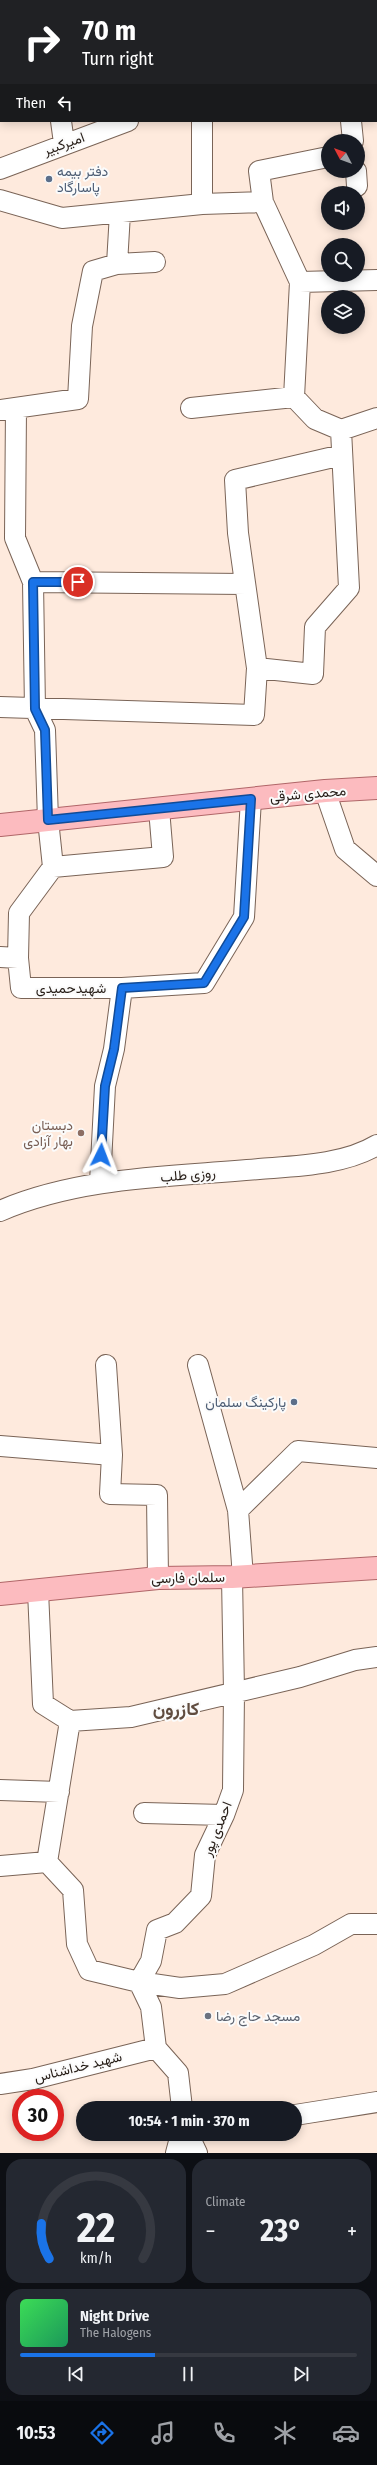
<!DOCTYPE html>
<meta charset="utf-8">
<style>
:root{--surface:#171b24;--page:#242831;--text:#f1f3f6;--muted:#9ea1a6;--line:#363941;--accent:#1a73e8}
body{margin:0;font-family:"Fira Sans Condensed",Vazirmatn,sans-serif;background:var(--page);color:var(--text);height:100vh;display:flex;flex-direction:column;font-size:15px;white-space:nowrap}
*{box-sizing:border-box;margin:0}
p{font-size:13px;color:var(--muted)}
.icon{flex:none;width:22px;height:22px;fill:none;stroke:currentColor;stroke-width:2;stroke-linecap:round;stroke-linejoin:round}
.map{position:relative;height:2153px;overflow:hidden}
.side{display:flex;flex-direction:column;gap:6px;padding:6px;background:#0d0f14;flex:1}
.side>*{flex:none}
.top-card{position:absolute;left:0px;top:0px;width:377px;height:122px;box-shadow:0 2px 10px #0003;background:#202124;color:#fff;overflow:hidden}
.needle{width:26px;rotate:311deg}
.controls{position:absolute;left:321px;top:134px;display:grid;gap:8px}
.controls a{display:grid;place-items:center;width:44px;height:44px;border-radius:50%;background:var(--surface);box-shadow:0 2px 10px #0003;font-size:20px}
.speed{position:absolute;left:12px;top:2089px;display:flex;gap:8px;font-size:20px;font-weight:700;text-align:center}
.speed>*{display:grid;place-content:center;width:52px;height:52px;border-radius:50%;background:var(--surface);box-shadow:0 2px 10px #0003;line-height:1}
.speed .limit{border:6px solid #d22;background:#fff;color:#111}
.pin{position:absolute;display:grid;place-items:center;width:34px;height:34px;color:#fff;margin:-17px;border:2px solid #fff;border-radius:50%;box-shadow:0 1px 4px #0007}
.me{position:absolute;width:44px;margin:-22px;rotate:3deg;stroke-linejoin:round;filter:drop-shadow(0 0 3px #0008)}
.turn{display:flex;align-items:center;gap:14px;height:84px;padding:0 16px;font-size:18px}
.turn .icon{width:52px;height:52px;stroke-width:2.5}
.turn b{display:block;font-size:28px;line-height:34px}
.then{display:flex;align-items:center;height:38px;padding:0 16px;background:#0003;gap:8px;font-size:15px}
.big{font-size:30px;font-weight:700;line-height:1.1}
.side .card{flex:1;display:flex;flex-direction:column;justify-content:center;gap:6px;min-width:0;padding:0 14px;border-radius:16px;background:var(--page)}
.side .dial{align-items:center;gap:0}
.dial svg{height:104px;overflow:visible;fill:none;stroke:var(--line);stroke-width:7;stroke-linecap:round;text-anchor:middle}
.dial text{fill:var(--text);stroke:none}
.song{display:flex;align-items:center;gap:12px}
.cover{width:48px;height:48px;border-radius:6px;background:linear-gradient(135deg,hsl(130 70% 55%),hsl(150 70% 35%))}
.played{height:4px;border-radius:2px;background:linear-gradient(90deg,var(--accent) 40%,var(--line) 40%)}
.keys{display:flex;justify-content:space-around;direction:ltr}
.heat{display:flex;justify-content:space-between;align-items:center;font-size:22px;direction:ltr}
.side .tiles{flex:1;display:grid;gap:6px;grid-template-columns:1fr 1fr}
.card:last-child{grid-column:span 2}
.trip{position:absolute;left:76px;top:2101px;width:226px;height:40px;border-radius:20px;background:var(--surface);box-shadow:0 2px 10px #0003;font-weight:700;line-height:40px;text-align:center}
.tabs{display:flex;height:64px;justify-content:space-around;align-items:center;background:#090b0e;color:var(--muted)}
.tabs .icon{width:28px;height:28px}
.tabs .selected{color:var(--accent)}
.tabs b{font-size:18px;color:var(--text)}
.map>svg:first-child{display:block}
</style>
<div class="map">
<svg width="377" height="2153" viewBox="0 0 377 2153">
<rect width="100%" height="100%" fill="#feeadd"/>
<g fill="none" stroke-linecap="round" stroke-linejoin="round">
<defs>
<path id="minor" d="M 51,0 L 51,1
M 232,0 L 232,1
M 135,1 L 137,0
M 376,32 L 377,32
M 61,121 L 64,143
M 202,121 L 202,204
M 351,121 L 353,141
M 0,169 L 128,121
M 356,171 L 357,186
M 0,200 L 62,218 L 202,204 L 263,202 L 259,171 L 328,157
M 263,202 L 300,282 L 294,397
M 117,264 L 155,262
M 300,282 L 377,280
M 16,408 L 15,538 L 33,582 L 35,709 L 45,730 L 48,820 L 53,867 L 19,913 L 18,958
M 191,408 L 294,397 L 315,419 L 341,430
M 0,410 L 78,399 L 82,326 L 93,271 L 117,264 L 120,213
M 33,582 L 245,584
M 257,668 L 238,533 L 235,480 L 342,455
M 0,707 L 254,715 L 257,668 L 313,674 L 315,627 L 349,588 L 341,430 L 377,418
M 325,791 L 345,849 L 377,876
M 53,867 L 163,857 L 159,809
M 0,957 L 18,958 L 21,988 L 122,988
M 100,1182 L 105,1086 L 114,1049 L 122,988 L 204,983 L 244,917 L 251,799
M 0,1211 C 81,1176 172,1177 259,1169 C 296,1166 344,1165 377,1145
M 106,1365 L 112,1455
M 198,1365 L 238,1510 L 243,1577
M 0,1446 L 112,1455 L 110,1494 L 157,1495 L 158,1578
M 238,1510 L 298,1451 L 377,1458
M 232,1577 L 234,1692 L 233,1790 L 224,1815 L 205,1855 L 201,1896 L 175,1923 L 157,1930 L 151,1961 L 139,1982 L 180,1988 L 225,1984 L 314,1945 L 351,1924 L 377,1924
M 38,1591 L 43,1704 L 70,1721 L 47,1862 L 73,1890 L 77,1944 L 89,1970 L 139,1982 L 151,2007 L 156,2048 L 178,2073 L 182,2108
M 70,1721 L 131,1717 L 300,1677 L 355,1660 L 377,1657
M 0,1790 L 59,1792
M 144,1813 L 224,1815
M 0,1866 L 47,1862
M 0,2084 L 33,2079 L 156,2048
M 295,2115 L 377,2102
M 188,2134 L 197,2153
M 176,2153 L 181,2134"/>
<path id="major" d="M 0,825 L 325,791 L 377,788
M 0,1594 L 158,1578 L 232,1577 L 377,1568"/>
</defs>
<use href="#minor" stroke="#7a6457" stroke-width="22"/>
<use href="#major" stroke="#b06668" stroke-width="24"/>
<use href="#minor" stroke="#fff" stroke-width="20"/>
<use href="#major" stroke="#fcbbbf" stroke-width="22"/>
</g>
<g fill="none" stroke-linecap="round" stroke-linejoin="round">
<defs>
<path id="route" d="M 78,582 L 33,582 L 35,709 L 45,730 L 48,820 L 251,799 L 244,917 L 204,983 L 122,988 L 114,1049 L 105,1086 L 101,1155"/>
</defs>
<use href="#route" stroke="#114b97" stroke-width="10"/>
<use href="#route" stroke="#1a73e8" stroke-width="7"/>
</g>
<g fill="#5c6f8a" stroke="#fbfbfb" stroke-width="1.5">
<circle cx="49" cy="179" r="4"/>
<circle cx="294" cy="1402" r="4"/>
</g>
<circle fill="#8d6e63" stroke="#fbfbfb" stroke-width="1.5" cx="81" cy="1133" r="4"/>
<circle fill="#6b7280" stroke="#fbfbfb" stroke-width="1.5" cx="208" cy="2016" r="4"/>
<g text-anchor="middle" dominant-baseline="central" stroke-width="4" stroke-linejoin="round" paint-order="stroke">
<g font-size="14" fill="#261d17" stroke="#fbfbfb">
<text transform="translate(64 144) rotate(-20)">امیرکبیر</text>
<text transform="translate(308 794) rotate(-5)">محمدی شرقی</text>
<text x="71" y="988">شهیدحمیدی</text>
<text transform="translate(188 1175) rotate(-5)">روزی طلب</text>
<text transform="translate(188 1578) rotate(-1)">سلمان فارسی</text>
<text transform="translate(217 1829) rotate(-68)">احمدی پور</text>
<text transform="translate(78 2067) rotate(-14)">شهید خداشناس</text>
</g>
<g font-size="14" fill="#4e5e75" stroke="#fbfbfb" text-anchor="start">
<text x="57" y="171">دفتر بیمه<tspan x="57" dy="16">پاسارگاد</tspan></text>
<text x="286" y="1402" text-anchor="end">پارکینگ سلمان</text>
</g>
<g font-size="14" fill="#785e54" stroke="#fbfbfb" text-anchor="end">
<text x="73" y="1125">دبستان<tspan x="73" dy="16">بهار آزادی</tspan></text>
</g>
<g font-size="14" fill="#5b616d" stroke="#fbfbfb" text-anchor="start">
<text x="216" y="2016">مسجد حاج رضا</text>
</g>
<g font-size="18" font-weight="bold" fill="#604c3f" stroke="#fbfbfb">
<text x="176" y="1709">کازرون</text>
</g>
</g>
</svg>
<div class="controls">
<a><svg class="needle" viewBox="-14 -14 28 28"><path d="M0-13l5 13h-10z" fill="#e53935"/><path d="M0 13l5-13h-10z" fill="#9ea1a6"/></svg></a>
<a><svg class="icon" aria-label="sound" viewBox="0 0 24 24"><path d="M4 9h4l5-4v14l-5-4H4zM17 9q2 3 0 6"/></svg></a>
<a><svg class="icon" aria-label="search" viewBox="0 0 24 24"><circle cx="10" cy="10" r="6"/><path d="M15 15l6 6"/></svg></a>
<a><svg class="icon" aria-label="layers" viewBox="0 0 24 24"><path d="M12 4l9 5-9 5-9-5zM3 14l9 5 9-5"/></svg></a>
</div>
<div class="speed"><div class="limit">30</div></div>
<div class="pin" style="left:78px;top:582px;background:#d93025"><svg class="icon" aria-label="arrive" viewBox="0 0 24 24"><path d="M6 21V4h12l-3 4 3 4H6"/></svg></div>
<svg class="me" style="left:101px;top:1155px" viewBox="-20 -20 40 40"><path d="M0-17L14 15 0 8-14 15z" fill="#1a73e8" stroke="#fff" stroke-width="4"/></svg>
<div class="trip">10:54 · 1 min · 370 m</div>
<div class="top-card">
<div class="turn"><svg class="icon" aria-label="right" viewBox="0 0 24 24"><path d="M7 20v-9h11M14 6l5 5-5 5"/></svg><div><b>70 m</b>Turn right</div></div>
<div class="then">Then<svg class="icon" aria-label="left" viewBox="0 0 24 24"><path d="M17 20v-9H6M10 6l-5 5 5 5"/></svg></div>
</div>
</div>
<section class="side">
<div class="tiles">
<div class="card dial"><svg viewBox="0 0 100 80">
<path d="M14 69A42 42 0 1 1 86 69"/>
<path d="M14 69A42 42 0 0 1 8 42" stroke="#1a73e8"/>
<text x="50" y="56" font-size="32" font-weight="700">22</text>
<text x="50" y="72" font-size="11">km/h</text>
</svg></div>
<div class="card"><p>Climate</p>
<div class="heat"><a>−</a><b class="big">23°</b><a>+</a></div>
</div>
<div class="card">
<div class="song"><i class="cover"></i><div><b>Night Drive</b><p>The Halogens</p></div></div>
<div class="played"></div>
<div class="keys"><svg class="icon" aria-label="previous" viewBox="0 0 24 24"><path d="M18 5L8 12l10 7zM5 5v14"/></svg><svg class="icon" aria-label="pause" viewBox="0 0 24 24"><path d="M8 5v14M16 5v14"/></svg><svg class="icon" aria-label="next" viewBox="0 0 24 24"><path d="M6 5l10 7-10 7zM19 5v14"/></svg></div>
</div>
</div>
</section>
<nav class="tabs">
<b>10:53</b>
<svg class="icon selected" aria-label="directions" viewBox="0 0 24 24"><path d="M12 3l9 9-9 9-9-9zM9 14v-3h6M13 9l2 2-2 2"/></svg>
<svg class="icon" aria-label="music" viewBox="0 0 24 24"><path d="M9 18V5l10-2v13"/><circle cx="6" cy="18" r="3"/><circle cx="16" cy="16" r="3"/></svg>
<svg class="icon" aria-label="phone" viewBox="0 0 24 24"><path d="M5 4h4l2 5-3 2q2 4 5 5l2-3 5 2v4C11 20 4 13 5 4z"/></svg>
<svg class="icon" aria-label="climate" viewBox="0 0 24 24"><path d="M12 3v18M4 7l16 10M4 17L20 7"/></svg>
<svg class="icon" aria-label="car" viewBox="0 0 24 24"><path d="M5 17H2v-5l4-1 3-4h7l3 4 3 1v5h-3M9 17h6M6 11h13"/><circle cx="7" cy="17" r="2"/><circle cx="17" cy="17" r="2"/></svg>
</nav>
